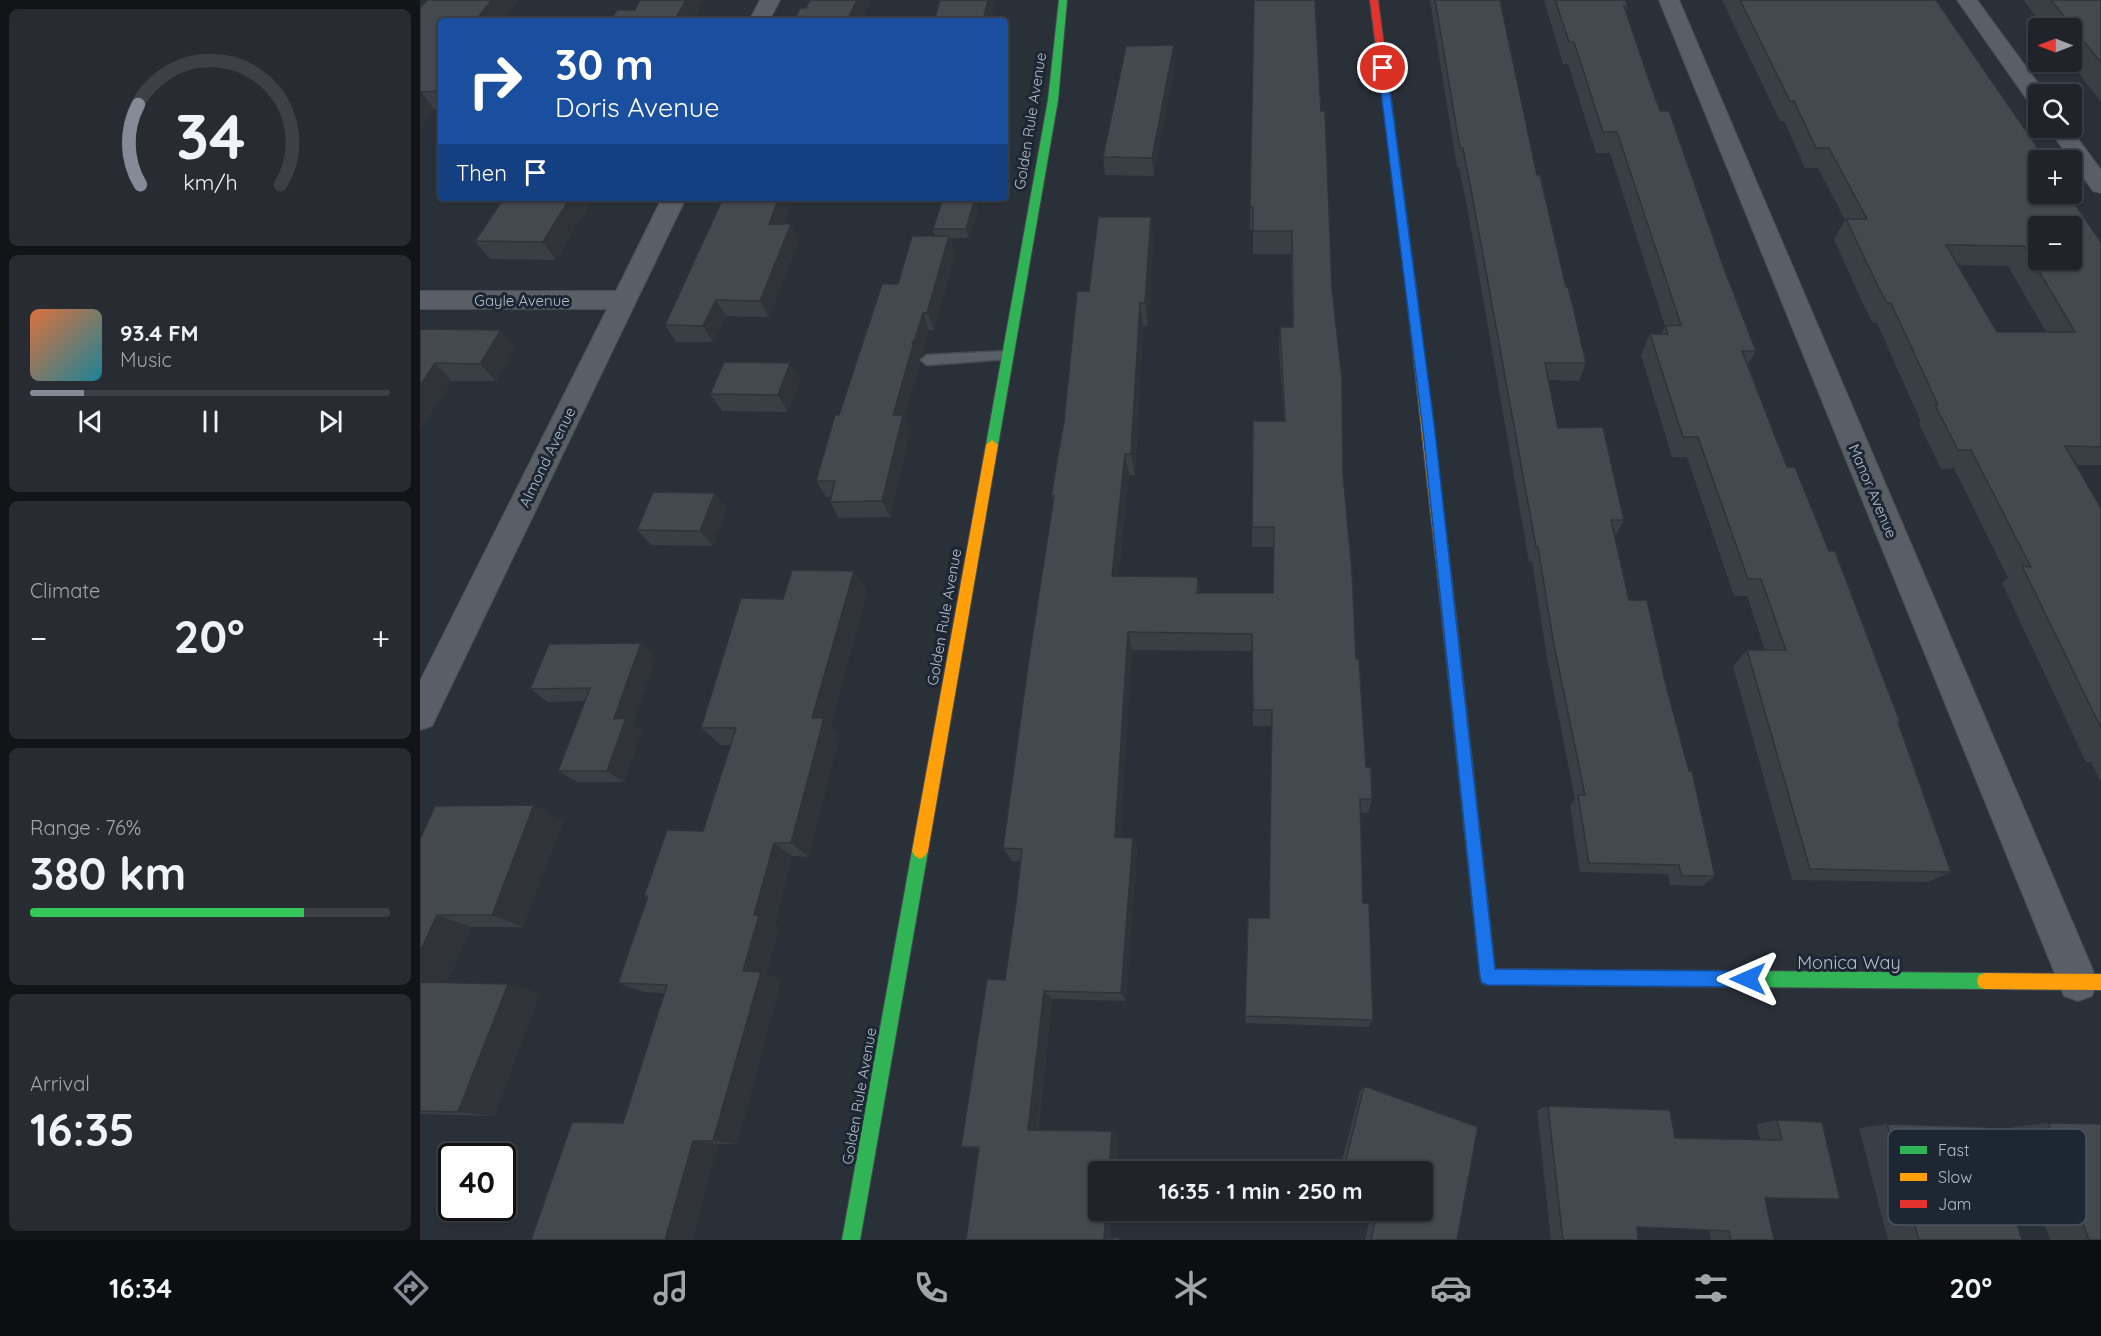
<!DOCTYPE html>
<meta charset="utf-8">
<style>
:root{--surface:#20242a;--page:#282c32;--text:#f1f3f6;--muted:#a2a4a8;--line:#3d4147;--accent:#848b96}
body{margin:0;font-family:Quicksand,sans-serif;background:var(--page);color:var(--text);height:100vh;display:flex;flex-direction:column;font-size:22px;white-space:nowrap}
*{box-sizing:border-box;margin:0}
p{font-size:20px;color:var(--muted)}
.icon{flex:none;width:33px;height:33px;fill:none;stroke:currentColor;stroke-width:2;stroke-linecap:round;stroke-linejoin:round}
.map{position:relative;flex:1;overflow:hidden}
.details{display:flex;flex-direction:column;gap:9px;padding:9px;background:#121417;width:420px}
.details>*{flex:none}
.top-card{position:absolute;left:18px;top:18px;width:570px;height:183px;border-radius:6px;box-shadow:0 2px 4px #0004,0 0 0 2px var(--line);background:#1a4fa0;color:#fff;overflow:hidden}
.needle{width:39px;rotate:270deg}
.buttons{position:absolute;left:1608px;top:18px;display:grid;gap:12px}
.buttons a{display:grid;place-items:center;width:54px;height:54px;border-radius:6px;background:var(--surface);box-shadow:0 2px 4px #0004,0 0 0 2px var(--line);font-size:30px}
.speed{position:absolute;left:18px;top:1143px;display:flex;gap:12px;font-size:30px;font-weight:700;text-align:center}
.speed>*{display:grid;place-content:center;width:78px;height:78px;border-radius:50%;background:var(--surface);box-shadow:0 2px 4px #0004,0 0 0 2px var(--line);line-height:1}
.speed .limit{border:3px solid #111;border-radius:9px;background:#fff;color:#111}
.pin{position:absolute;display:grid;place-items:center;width:51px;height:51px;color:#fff;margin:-26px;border:3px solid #fff;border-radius:50%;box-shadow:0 2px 6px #0007}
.me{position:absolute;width:66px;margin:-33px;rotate:270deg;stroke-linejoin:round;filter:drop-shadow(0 0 4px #0008)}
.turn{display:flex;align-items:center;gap:21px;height:126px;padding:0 18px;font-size:27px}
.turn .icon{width:78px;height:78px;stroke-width:2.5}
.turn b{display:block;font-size:42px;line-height:51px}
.then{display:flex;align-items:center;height:57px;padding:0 18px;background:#0003;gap:12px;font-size:22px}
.big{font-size:45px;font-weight:700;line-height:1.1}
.details .widget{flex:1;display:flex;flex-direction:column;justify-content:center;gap:9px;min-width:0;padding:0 21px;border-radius:9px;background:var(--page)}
.details .dial{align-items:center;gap:0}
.dial svg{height:156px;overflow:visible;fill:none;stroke:var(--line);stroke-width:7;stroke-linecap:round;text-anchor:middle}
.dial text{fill:var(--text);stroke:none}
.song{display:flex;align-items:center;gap:18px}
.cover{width:72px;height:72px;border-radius:9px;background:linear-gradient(135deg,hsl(20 70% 55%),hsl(190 70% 35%))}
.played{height:6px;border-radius:3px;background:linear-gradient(90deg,var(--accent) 15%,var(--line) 15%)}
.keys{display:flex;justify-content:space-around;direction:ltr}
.heat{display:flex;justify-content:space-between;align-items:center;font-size:33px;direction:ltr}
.charge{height:9px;border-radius:4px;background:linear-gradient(90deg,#34c759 76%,var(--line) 0)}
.trip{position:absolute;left:668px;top:1161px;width:345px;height:60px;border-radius:6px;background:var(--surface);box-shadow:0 2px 4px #0004,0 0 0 2px var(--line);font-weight:700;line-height:60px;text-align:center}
.menu{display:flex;height:96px;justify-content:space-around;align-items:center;background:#0d0e11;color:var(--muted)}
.menu .icon{width:42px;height:42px}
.menu .current{color:var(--accent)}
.menu b{font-size:27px;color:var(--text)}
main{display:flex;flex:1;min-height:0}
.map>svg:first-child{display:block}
</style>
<main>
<section class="details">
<div class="widget dial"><svg viewBox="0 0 100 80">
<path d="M14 69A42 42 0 1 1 86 69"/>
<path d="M14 69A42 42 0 0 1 13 28" stroke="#848b96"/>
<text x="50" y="56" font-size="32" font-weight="700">34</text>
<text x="50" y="72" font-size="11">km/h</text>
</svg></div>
<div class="widget">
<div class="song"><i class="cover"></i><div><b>93.4 FM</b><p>Music</p></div></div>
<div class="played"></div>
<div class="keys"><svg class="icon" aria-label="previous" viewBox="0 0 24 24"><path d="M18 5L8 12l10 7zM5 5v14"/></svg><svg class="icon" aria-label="pause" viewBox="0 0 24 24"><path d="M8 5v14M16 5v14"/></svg><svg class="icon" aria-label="next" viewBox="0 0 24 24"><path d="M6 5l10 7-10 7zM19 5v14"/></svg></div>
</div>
<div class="widget"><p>Climate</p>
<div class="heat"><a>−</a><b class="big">20°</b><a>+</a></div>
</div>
<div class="widget"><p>Range · 76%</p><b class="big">380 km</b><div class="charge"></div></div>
<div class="widget"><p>Arrival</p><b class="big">16:35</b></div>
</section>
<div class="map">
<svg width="1681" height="1240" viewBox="0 0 1681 1240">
<rect width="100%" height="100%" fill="#2a3038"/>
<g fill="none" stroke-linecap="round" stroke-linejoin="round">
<defs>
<path id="lane" d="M 587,351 L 593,355 L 587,359 L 507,365 L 501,360 L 507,355 Z"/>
<path id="street" d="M 340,0 L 360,0 L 349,21 L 329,21 Z
M 1239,0 L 1259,0 L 1672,968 L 1677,982 L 1672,996 L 1658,1001 L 1644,996 Z
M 1537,0 L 1557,0 L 1626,94 L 1618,94 L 1618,105 L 1610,104 Z
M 1628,128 L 1650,128 L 1681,170 L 1681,193 L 1673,191 Z
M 242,198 L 266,198 L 12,726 L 0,730 L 0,681 L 187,309 L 0,309 L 0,291 L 196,291 Z"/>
<path id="fast" d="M 639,0 L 647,0 L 638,100 L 578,445 L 572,450 L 566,445 L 628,100 Z
M 500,843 L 505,846 L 508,851 L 440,1240 L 422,1240 L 492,851 L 495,846 Z
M 1188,970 L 1565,973 L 1571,975 L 1573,981 L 1571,987 L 1565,989 L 1188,986 L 1182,984 L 1180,978 L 1182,972 Z"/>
<path id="slow" d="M 991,284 L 996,288 L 1034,598 L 1032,602 L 1022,602 L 1020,598 L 986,288 Z
M 572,440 L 578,445 L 508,851 L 505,856 L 500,859 L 495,856 L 492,851 L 566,445 Z
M 1565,973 L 1681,974 L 1681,990 L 1565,989 L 1559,987 L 1557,981 L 1559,975 Z"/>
<path id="jam" d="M 950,0 L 958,0 L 996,288 L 991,292 L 986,288 Z
M 1027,592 L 1032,594 L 1034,598 L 1075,969 L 1188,970 L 1194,972 L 1196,978 L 1194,984 L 1188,986 L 1068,985 L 1062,983 L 1060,977 L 1020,598 L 1022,594 Z"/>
</defs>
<use href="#lane" stroke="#484c53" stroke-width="3"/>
<use href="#street" stroke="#484c53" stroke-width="2"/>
<use href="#fast" stroke="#484c53" stroke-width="2"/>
<use href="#slow" stroke="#484c53" stroke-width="2"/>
<use href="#jam" stroke="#484c53" stroke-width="2"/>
<use href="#lane" fill="#5a5e66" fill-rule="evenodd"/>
<use href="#street" fill="#5a5e66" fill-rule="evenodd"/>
<use href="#fast" fill="#30b455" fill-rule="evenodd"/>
<use href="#slow" fill="#ff9f0a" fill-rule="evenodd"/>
<use href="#jam" fill="#e5322d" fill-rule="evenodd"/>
</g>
<path fill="#3a3f45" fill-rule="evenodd" d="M 7,0 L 98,0 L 82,21 L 21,21 L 21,109 L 14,109 L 0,129 L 0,8 Z
M 1010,0 L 1080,0 L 1117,175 L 1166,363 L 1159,381 L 1128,380 L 1138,428 L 1204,520 L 1196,535 L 1194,535 L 1209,600 L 1246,685 L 1295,876 L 1282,886 L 1250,885 L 1248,874 L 1160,872 L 1150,806 L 1155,799 L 1127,658 L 1112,562 L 1109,562 L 1049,218 L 1039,167 L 1037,167 Z
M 1124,0 L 1205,0 L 1208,6 L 1206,12 L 1230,83 L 1336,351 L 1328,364 L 1367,467 L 1409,551 L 1480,722 L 1479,723 L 1531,872 L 1508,882 L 1372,880 L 1313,666 L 1327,650 L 1345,650 L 1327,596 L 1314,596 L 1267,457 L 1252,457 L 1221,355 L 1230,334 L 1241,334 L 1245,326 L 1190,153 L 1176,153 L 1148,64 L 1143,64 Z
M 1302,0 L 1516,0 L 1681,242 L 1681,465 L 1656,465 L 1681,508 L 1681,783 L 1671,762 L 1666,762 L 1582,583 L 1588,578 L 1534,468 L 1521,469 L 1499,424 L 1501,422 L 1457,323 L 1453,323 L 1443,304 L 1414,239 L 1425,220 L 1398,168 L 1385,168 L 1364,121 L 1360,121 ZM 1538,265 L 1588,266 L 1626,332 L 1577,332 Z
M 1603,0 L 1681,0 L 1681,102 L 1650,62 L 1652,62 L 1652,28 L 1625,28 Z
M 754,45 L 755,63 L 734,176 L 685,175 L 683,157 Z
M 901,111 L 912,288 L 923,473 L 936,659 L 946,767 L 952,799 L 948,813 L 941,813 L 943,903 L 953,1020 L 948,1027 L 826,1023 L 825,1016 L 849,918 L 852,726 L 833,726 L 832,651 L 712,650 L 700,837 L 717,850 L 706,1001 L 632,999 L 618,1130 L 692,1131 L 698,1134 L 695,1172 L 678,1172 L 690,1238 L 699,1238 L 699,1240 L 546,1240 L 559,1149 L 541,1147 L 585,980 L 596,903 L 600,861 L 592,861 L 583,848 L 633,503 L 631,496 L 669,291 L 731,217 L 733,240 L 728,326 L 723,326 L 715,475 L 709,475 L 698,577 L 778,577 L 780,593 L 853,593 L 853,547 L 832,547 L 833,421 L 864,421 L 859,349 L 860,327 L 872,327 L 871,254 L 833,254 L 833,230 L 830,230 L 830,207 Z
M 173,198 L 136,260 L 70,259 L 55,241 Z
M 303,198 L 373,198 L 364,224 L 371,224 L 379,241 L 349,317 L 306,316 L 293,342 L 256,342 L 245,325 Z
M 558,207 L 549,238 L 530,238 L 535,254 L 514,330 L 509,330 L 502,356 L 499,360 L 500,362 L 484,419 L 490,431 L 470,517 L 419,518 L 410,502 L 411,497 L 406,497 L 396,481 L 478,284 L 515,236 L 513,229 Z
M 0,329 L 96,347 L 76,381 L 32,381 L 0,430 Z
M 380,380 L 368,412 L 302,411 L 290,394 Z
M 307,509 L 293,546 L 231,545 L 217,530 Z
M 434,571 L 447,592 L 411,725 L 420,735 L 389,857 L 372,856 L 355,924 L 359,927 L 346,974 L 361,981 L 317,1144 L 298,1144 L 272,1240 L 111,1240 L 203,1123 L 244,993 L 224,992 L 198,983 L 227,898 L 224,896 L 283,831 L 311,745 L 301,745 L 281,728 L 363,599 Z
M 236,657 L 213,724 L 222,731 L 204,782 L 157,782 L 138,771 L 165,701 L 128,702 L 110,689 Z
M 114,805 L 143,821 L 103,927 L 51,927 L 27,982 L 120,993 L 74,1116 L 0,1114 L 0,839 Z
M 944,1086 L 1058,1127 L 1037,1240 L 945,1240 L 952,1210 L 1002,1210 L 1002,1172 L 919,1172 L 940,1091 Z
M 1128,1106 L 1255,1138 L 1340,1140 L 1337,1124 L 1357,1120 L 1420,1199 L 1345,1198 L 1354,1240 L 1291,1240 L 1289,1230 L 1217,1227 L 1218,1240 L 1131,1240 L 1117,1110 Z
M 1628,1123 L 1681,1240 L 1630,1240 L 1592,1127 Z
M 1467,1124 L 1602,1240 L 1468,1240 L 1439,1128 Z"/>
<path fill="#303338" d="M 72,0 L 98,0 L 82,21 L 55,21 Z
M 266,0 L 284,0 L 273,21 L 254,21 Z
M 437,0 L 451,0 L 441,21 L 427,21 Z
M 568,0 L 575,0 L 571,21 L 563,21 Z
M 754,45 L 755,63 L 734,176 L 732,158 Z
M 0,91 L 14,109 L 0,129 Z
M 150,198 L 173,198 L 136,260 L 123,242 Z
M 359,198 L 373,198 L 358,241 L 349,224 Z
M 555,198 L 558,207 L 549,238 L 546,229 Z
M 731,217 L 733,240 L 728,326 L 725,303 Z
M 371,224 L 379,241 L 349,317 L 340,301 Z
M 529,236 L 535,254 L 514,330 L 507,313 Z
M 296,300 L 306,316 L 293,342 L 283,326 Z
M 720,303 L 723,326 L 715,475 L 711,454 Z
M 503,313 L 509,330 L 502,356 L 499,360 L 500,362 L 484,419 L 490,431 L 470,517 L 462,501 L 473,415 L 492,343 Z
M 81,330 L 96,347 L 76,381 L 60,364 Z
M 15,363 L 32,381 L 0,430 L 0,386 Z
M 370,363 L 380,380 L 368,412 L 358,395 Z
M 705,454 L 709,475 L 696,595 L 692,576 Z
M 295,493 L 307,509 L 293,546 L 280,531 Z
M 434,571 L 447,592 L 411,725 L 420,735 L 389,857 L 371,843 L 392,718 Z
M 778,577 L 780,596 L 777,593 Z
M 708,632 L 712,650 L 700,850 L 695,837 Z
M 221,643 L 236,657 L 213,724 L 222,731 L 204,782 L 187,771 L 194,719 Z
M 114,805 L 143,821 L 103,927 L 72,915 Z
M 713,838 L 717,850 L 706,1001 L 701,993 Z
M 354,843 L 372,856 L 355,924 L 359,927 L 346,974 L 361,981 L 317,1144 L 293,1141 L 323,971 L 334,915 Z
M 17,915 L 51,927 L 23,991 L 0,985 L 0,952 Z
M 88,984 L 120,993 L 74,1116 L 38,1112 Z
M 624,991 L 632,999 L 617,1132 L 608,1130 Z
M 692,1131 L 698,1134 L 695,1172 L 689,1172 Z
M 273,1141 L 298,1144 L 272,1240 L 245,1240 Z
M 686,1210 L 692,1210 L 690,1238 L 684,1239 Z"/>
<path fill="#444950" stroke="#303338" stroke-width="1.5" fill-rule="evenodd" d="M 7,0 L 72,0 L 55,21 L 21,21 L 21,89 L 20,91 L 0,92 L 0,8 Z
M 220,0 L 266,0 L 254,21 L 190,21 L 197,10 L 215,10 Z
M 390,0 L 437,0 L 427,21 L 374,21 L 380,8 L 386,8 Z
M 520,0 L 568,0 L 563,21 L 514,21 Z
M 834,0 L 895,0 L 901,111 L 905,111 L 912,288 L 922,379 L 923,473 L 932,571 L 936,659 L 939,659 L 946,767 L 951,767 L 952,799 L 940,799 L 943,903 L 949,903 L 953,1020 L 825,1016 L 828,918 L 849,918 L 852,710 L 833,710 L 832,634 L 708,632 L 695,837 L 713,838 L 701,993 L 624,991 L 608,1130 L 692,1131 L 689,1172 L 678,1172 L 678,1210 L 686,1210 L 684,1239 L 693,1240 L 546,1240 L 559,1147 L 541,1147 L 567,979 L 585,980 L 596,903 L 602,849 L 583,848 L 609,658 L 634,496 L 631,496 L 644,421 L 657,291 L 669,291 L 678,217 L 731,217 L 725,303 L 720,303 L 711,454 L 705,454 L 692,576 L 778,577 L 777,593 L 853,593 L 854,527 L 832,527 L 833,421 L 865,421 L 860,327 L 873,327 L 872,231 L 833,231 L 833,207 L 830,207 Z
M 1015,0 L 1080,0 L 1117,175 L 1120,175 L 1146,287 L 1148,287 L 1152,302 L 1166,363 L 1125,363 L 1138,428 L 1183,427 L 1204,520 L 1191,520 L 1209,600 L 1227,600 L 1246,685 L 1269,771 L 1272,771 L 1295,876 L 1262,876 L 1259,865 L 1169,863 L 1158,795 L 1165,795 L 1134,645 L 1118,547 L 1116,547 L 1053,200 L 1043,148 L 1040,148 Z
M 1135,0 L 1205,0 L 1208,6 L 1204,6 L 1230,83 L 1240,111 L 1249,111 L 1305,271 L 1336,351 L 1322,351 L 1367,467 L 1375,467 L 1409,551 L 1415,551 L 1480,722 L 1478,722 L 1531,872 L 1390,869 L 1327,650 L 1366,650 L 1341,579 L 1328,579 L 1278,437 L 1263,437 L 1230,334 L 1248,334 L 1245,326 L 1261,325 L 1197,132 L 1183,132 L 1154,42 L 1149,42 Z
M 1320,0 L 1516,0 L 1626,160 L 1618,160 L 1618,194 L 1648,194 L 1681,242 L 1681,447 L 1645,446 L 1681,508 L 1681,728 L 1602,566 L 1611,567 L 1551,450 L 1538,450 L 1515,405 L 1518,405 L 1471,303 L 1467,303 L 1457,284 L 1426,219 L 1447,219 L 1409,148 L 1396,148 L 1374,101 L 1370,101 ZM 1618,226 L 1652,226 L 1652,260 L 1618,260 ZM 1526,245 L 1604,246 L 1655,332 L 1577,332 Z
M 1631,0 L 1681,0 L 1681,63 Z
M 754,45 L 732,158 L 683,157 L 706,46 Z
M 84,198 L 150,198 L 123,242 L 55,241 Z
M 303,198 L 359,198 L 349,224 L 371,224 L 340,301 L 296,300 L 283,326 L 245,325 Z
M 523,198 L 555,198 L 546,229 L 513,229 Z
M 492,236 L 529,236 L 507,313 L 503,313 L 495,339 L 492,343 L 493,345 L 473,415 L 483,415 L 462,501 L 410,502 L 415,481 L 396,481 L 415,415 L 419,415 L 462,284 L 478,284 Z
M 0,329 L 81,330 L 60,364 L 15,363 L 0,386 Z
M 304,362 L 370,363 L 358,395 L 290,394 Z
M 233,492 L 295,493 L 280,531 L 217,530 Z
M 372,570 L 434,571 L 392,718 L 404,718 L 371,843 L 354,843 L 334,915 L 339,915 L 323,971 L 341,972 L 293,1141 L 273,1141 L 245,1240 L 111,1240 L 152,1122 L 203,1123 L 247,985 L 198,983 L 228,896 L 224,896 L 247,830 L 283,831 L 316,728 L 281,728 L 321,598 L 363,599 Z
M 221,643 L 194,719 L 206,718 L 187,771 L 138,771 L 170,688 L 110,689 L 129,644 Z
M 114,805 L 72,915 L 17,915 L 0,952 L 0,839 L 15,806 Z
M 0,982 L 88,984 L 38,1112 L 0,1111 Z
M 944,1086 L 1058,1127 L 1037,1240 L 951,1240 L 958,1210 L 1002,1210 L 1002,1172 L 923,1172 Z
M 1128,1106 L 1250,1110 L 1255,1138 L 1362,1140 L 1357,1120 L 1402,1122 L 1420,1199 L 1345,1198 L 1354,1240 L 1311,1240 L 1309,1231 L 1217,1227 L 1218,1240 L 1143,1240 Z
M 1628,1123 L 1681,1124 L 1681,1240 L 1669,1240 Z
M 1467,1124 L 1566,1127 L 1602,1240 L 1499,1240 Z"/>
<path fill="#1a73e8" stroke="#114b97" stroke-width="1.5" d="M 963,65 L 967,68 L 1015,431 L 1075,969 L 1328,971 L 1334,973 L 1336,979 L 1334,985 L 1328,987 L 1068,985 L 1062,983 L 1060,977 L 1003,431 L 958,68 Z"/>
<g text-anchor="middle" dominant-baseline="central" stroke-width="6" stroke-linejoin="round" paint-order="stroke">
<g font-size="15" fill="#b4bcc9" stroke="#1d2633">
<text transform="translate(610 121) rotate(-81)">Golden Rule Avenue</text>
<text x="102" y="300">Gayle Avenue</text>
<text transform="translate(127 457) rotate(-64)">Almond Avenue</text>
<text transform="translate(1453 491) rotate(67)">Manor Avenue</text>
<text transform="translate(524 617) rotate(-80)">Golden Rule Avenue</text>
<text transform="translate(439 1096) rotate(-80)">Golden Rule Avenue</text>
</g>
<g font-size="18" fill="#b4bcc9" stroke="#1d2633">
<text x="1429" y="962">Monica Way</text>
</g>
</g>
<rect x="1468" y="1129" width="198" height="96" rx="9" fill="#1d2633" stroke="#4a5360" stroke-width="1.5"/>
<rect x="1480" y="1146" width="27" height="8" fill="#30b455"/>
<rect x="1480" y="1173" width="27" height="8" fill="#ff9f0a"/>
<rect x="1480" y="1200" width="27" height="8" fill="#e5322d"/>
<g font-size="16" fill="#b4bcc9">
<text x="1518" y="1156">Fast</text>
<text x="1518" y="1183">Slow</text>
<text x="1518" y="1210">Jam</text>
</g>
</svg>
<div class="buttons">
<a><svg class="needle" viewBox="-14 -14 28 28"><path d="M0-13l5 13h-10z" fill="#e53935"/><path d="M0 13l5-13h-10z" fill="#a2a4a8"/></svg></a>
<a><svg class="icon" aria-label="search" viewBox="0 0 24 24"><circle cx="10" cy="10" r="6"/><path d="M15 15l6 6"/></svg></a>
<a>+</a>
<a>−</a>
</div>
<div class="speed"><div class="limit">40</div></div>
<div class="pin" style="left:963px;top:68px;background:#d93025"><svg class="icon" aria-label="arrive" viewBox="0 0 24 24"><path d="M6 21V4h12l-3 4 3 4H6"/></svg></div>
<svg class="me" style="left:1328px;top:979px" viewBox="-20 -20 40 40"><path d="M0-17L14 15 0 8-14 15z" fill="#1a73e8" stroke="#fff" stroke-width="4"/></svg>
<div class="trip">16:35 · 1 min · 250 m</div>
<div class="top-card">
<div class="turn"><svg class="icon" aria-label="right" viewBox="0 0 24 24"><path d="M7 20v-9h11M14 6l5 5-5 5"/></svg><div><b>30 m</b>Doris Avenue</div></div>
<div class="then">Then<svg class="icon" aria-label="arrive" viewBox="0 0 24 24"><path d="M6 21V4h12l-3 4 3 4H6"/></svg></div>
</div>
</div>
</main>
<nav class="menu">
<b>16:34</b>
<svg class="icon current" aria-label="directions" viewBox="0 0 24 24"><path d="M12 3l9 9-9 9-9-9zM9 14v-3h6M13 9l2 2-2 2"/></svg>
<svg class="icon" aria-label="music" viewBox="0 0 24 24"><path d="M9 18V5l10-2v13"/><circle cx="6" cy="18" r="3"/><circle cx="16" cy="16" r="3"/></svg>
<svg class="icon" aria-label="phone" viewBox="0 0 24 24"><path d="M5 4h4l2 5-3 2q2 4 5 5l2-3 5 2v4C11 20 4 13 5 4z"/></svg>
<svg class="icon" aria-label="climate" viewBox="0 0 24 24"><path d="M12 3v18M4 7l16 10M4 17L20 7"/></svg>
<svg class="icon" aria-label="car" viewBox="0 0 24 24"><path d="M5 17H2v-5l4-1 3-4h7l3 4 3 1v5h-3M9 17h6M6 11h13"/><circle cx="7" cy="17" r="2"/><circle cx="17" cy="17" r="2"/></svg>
<svg class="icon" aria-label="filters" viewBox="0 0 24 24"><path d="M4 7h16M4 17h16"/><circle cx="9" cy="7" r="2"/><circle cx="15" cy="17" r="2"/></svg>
<b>20°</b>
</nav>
